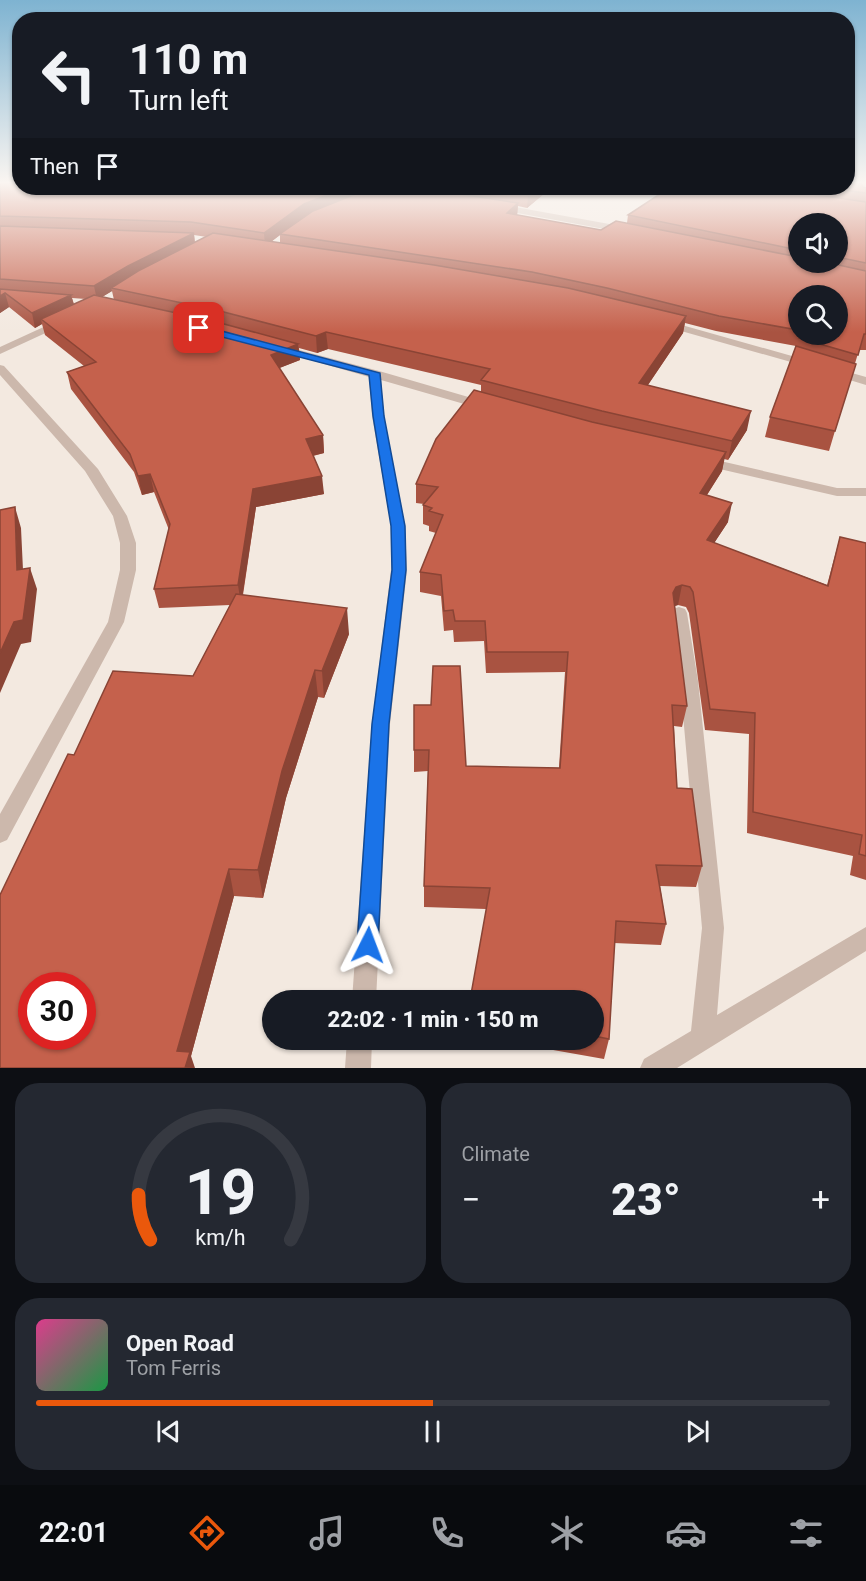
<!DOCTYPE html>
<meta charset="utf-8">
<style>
:root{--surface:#171b24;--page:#242831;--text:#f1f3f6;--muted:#9ea1a6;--line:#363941;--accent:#ea580c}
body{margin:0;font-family:Roboto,sans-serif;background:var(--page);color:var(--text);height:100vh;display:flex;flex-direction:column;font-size:22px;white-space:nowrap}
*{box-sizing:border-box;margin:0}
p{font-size:20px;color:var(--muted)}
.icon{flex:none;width:33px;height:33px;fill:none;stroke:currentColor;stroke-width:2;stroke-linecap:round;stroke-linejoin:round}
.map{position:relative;height:1068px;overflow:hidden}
.sheet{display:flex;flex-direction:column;gap:15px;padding:15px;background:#0d0f14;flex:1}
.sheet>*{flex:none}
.hud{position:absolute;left:12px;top:12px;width:843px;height:183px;border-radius:24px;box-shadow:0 2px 4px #0004;background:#171b24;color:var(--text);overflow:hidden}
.fabs{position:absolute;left:788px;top:213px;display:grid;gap:12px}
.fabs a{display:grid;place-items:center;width:60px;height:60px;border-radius:50%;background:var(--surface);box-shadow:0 2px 4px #0004;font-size:30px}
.speed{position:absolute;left:18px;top:972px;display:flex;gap:12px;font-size:30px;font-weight:700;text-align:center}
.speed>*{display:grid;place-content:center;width:78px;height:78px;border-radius:50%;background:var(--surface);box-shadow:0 2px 4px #0004;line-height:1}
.speed .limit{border:9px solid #d22;background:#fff;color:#111}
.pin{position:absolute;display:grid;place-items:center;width:51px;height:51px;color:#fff;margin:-26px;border-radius:12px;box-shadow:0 3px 9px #0006}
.me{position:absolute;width:66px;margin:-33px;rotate:3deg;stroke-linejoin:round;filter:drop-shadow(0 0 4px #0008)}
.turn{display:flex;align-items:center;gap:21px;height:126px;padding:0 18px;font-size:27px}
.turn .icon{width:78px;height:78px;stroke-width:2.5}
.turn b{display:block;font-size:42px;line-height:51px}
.then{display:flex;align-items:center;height:57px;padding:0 18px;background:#0003;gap:12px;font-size:22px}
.big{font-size:45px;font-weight:800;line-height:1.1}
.sheet .tile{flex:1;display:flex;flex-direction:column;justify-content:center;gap:9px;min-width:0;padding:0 21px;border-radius:24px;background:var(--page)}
.sheet .dial{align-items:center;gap:0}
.dial svg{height:156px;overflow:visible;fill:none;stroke:var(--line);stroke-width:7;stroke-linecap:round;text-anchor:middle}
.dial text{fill:var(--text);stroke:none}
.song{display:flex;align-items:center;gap:18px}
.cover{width:72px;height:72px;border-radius:9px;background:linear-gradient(135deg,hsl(330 70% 55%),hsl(140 70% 35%))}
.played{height:6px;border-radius:3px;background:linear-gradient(90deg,var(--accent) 50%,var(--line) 50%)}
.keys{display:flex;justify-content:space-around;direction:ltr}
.heat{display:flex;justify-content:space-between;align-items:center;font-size:33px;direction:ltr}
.sheet .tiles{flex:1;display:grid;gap:15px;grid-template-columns:1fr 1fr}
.tile:last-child{grid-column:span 2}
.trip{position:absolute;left:262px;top:990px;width:342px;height:60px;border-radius:30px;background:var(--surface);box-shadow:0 2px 4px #0004;font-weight:800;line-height:60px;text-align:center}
.tabs{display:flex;height:96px;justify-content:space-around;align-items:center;background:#090b0e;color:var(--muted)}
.tabs .icon{width:42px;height:42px}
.tabs .current{color:var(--accent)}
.tabs b{font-size:27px;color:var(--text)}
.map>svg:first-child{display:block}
</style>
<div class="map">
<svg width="866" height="1068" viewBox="0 0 866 1068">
<rect width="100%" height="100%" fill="#f3e9e0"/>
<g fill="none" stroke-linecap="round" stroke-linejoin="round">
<path fill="#ccb8ac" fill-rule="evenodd" d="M 860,183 L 866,183 L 866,199 L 862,197 L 858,186 Z
M 499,204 L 626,227 L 630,230 L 626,233 L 496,209 L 496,205 Z
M 61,319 L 66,322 L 65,324 L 0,354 L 0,347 Z
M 664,320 L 813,362 L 815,364 L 813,366 L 805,366 L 660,325 L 660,321 Z
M 280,345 L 379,371 L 489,403 L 491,406 L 485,410 L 381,380 L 384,416 L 405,526 L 407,570 L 390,724 L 376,1000 L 352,1000 L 372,724 L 391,570 L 391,526 L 372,416 L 369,377 L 276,350 L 274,348 Z
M 0,365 L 4,366 L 98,469 L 127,516 L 136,543 L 136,570 L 124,622 L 7,840 L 0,843 L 0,814 L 108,622 L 120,570 L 120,543 L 113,516 L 85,471 L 0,375 Z
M 834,368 L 866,377 L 866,385 L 830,374 L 830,370 Z
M 703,457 L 837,488 L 866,488 L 866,496 L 837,496 L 698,464 L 696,461 Z
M 679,607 L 685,609 L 687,613 L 698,681 L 724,928 L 717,1015 L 866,927 L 866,951 L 677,1068 L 640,1068 L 644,1059 L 691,1031 L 702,928 L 680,681 L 671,613 L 673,609 Z
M 347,1040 L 372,1040 L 371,1068 L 345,1068 Z"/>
</g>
<path fill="#a95341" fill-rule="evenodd" d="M 0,183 L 20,188 L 551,188 L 527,208 L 518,206 L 517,215 L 601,230 L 627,223 L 628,215 L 669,188 L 863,187 L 866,188 L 866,350 L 859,350 L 829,451 L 765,437 L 770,417 L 796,346 L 716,331 L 685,323 L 683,333 L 648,385 L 747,430 L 728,460 L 724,459 L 722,471 L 707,495 L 728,522 L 714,543 L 827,585 L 840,537 L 866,543 L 866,880 L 850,875 L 853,856 L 747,833 L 749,734 L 705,730 L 689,613 L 686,607 L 678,605 L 674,606 L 687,706 L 682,727 L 674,726 L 677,788 L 702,866 L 696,887 L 660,886 L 666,924 L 661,945 L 614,943 L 609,1039 L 604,1059 L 497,1040 L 594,1040 L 594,1000 L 486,909 L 424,907 L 424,886 L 428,771 L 414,772 L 414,705 L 466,766 L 559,768 L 565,672 L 486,673 L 484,641 L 454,642 L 453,630 L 444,631 L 441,596 L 420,592 L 420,572 L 436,533 L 429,531 L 429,526 L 423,524 L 423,505 L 424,504 L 416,503 L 416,484 L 481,392 L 481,385 L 328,349 L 317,353 L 299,348 L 300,360 L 279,368 L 323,435 L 324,453 L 313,456 L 324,494 L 256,507 L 243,595 L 349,634 L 324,698 L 318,697 L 286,798 L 263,898 L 234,896 L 191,1056 L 74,755 L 193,676 L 230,605 L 159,608 L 154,589 L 169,530 L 154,492 L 142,495 L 134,472 L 71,389 L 67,372 L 84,366 L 45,335 L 42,324 L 35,328 L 9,307 L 0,313 ZM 798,224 L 837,224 L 837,262 L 798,262 ZM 194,235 L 207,237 L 195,243 ZM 280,235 L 280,243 L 271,242 ZM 112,291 L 114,300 L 102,297 ZM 798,296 L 837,334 L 798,334 ZM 72,298 L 86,299 L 74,304 Z"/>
<path fill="#8a4435" d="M 345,188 L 369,188 L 369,190 L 280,234 L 280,235 L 265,246 L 264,233 L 304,204 Z
M 538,188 L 551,188 L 527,208 L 528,196 Z
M 518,203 L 517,217 L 507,213 Z
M 194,233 L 195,246 L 111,288 L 112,291 L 97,300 L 94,286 L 128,266 Z
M 5,293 L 9,307 L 0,313 L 0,296 Z
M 71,295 L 75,309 L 41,319 L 42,324 L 35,328 L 32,313 Z
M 686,316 L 683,333 L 637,401 L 639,383 Z
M 326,332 L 328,349 L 317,353 L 316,336 Z
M 298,344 L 300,360 L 272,371 L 271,355 Z
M 751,411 L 747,430 L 728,460 L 732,441 Z
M 323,435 L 324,453 L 307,457 L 306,439 Z
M 726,452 L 722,471 L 696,512 L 700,493 Z
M 150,474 L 154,492 L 142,495 L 138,476 Z
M 322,476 L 324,494 L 256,507 L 241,605 L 238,585 L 253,489 Z
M 732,503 L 728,522 L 703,560 L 707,540 Z
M 15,507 L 21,528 L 24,591 L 17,570 Z
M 30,568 L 37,589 L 31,642 L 21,644 L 0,693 L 0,653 Z
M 682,585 L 678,605 L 672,607 L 673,593 L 676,587 Z
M 347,608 L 349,634 L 324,698 L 322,671 Z
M 315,670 L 318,697 L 286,798 L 263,898 L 258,870 L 282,771 Z
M 229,869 L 234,896 L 191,1056 L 195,1068 L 182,1068 L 177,1051 Z"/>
<path fill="#c5614c" stroke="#8a4435" stroke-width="1.5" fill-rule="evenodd" d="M 0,183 L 20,183 L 20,188 L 345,188 L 304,204 L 264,233 L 191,222 L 0,216 Z
M 848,183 L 861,183 L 863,187 L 866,188 L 866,193 L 827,188 L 848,188 Z
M 371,188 L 420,188 L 518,203 L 507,213 L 601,230 L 616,221 L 798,257 L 798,262 L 825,262 L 866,271 L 866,334 L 864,334 L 858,355 L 799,338 L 801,334 L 837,334 L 837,296 L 798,296 L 798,330 L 719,316 L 607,288 L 532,272 L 280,234 L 313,211 Z
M 472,188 L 538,188 L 528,196 Z
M 669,188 L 770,188 L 866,202 L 866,263 L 837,257 L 837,224 L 798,224 L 798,250 L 628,215 Z
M 0,226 L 194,233 L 128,266 L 94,286 L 0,279 Z
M 213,233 L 434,265 L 568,288 L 686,316 L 639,383 L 751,411 L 732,441 L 602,411 L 481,380 L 490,369 L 326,332 L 316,336 L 220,311 L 111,288 L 138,271 Z
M 0,289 L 71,295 L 32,313 L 5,293 L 0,296 Z
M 94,295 L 213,321 L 298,344 L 271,355 L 323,435 L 306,439 L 322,476 L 253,489 L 238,585 L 154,589 L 170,524 L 150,474 L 138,476 L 130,454 L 67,372 L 96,362 L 41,319 Z
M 796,346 L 856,364 L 835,431 L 770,417 Z
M 474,390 L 592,422 L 726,452 L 700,493 L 732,503 L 707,540 L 828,586 L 840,537 L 866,543 L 866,856 L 859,854 L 862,835 L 753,812 L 755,713 L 710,709 L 693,592 L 690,587 L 682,585 L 676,587 L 673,593 L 687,706 L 672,705 L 677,788 L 692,789 L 702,866 L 656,865 L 666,924 L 616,921 L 609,1039 L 594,1036 L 594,1000 L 470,1000 L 490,888 L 424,886 L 429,750 L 414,750 L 414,705 L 431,705 L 433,666 L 460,666 L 466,766 L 560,768 L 568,652 L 487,652 L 485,621 L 455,621 L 453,610 L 444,611 L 441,575 L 420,572 L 443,515 L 429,511 L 432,508 L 423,505 L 438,487 L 416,484 L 436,439 Z
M 15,507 L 17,570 L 30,568 L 23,620 L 14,622 L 0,653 L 0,510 Z
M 236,594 L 347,608 L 322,671 L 315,670 L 282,771 L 258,870 L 229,869 L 177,1051 L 190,1052 L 185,1068 L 0,1068 L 0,895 L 68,754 L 74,755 L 113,671 L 193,676 ZM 32,986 L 82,986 L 82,1036 L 32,1036 Z"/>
<linearGradient id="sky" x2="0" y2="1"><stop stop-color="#7eb3d1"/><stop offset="0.55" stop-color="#faf5f1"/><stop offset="1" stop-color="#faf5f1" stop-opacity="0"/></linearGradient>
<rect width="866" height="332" fill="url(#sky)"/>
<path fill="#1a73e8" stroke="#114b97" stroke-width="1.5" d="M 199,325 L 380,373 L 384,416 L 405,526 L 406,570 L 389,724 L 378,945 L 375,952 L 368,955 L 360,952 L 357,945 L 372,724 L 392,570 L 391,526 L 373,416 L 369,375 L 195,330 L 195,326 Z"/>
</svg>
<div class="fabs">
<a><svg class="icon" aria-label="sound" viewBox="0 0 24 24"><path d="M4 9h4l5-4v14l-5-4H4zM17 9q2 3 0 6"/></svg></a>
<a><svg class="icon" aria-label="search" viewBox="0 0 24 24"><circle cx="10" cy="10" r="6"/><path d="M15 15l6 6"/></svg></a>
</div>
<div class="speed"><div class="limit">30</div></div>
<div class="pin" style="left:199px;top:328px;background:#d93025"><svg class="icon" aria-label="arrive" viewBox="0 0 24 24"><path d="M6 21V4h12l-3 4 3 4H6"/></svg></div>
<svg class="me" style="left:368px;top:945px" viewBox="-20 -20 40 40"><path d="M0-17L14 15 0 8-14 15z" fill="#1a73e8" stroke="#fff" stroke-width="4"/></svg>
<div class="trip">22:02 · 1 min · 150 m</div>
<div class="hud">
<div class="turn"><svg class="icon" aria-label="left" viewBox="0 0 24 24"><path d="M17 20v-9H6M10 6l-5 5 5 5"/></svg><div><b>110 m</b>Turn left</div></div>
<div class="then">Then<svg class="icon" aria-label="arrive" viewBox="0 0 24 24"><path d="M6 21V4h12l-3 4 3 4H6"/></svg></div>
</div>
</div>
<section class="sheet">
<div class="tiles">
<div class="tile dial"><svg viewBox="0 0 100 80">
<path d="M14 69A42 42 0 1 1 86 69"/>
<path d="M14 69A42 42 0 0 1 8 46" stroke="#ea580c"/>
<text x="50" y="56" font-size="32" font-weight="700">19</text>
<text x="50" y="72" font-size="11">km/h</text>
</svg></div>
<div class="tile"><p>Climate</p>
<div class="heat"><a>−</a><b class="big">23°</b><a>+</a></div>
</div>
<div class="tile">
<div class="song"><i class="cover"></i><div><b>Open Road</b><p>Tom Ferris</p></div></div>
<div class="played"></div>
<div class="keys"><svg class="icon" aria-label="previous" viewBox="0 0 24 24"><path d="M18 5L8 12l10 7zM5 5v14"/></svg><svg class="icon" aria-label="pause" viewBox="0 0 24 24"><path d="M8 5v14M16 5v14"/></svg><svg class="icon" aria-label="next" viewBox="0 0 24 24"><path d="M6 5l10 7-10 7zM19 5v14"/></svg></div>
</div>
</div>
</section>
<nav class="tabs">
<b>22:01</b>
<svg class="icon current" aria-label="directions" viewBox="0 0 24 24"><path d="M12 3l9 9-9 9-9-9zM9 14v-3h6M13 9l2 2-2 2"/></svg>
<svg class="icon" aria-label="music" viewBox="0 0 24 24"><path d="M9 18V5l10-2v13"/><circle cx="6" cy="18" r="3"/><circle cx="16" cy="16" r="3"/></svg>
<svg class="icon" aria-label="phone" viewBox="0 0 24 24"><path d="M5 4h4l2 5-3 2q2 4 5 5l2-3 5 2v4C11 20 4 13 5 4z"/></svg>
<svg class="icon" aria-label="climate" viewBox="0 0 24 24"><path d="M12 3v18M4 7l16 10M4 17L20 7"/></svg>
<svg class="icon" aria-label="car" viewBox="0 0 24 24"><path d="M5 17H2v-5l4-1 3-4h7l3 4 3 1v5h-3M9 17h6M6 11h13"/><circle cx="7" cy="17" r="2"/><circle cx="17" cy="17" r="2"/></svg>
<svg class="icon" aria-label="filters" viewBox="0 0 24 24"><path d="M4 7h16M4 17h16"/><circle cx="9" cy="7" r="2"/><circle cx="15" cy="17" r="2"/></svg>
</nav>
